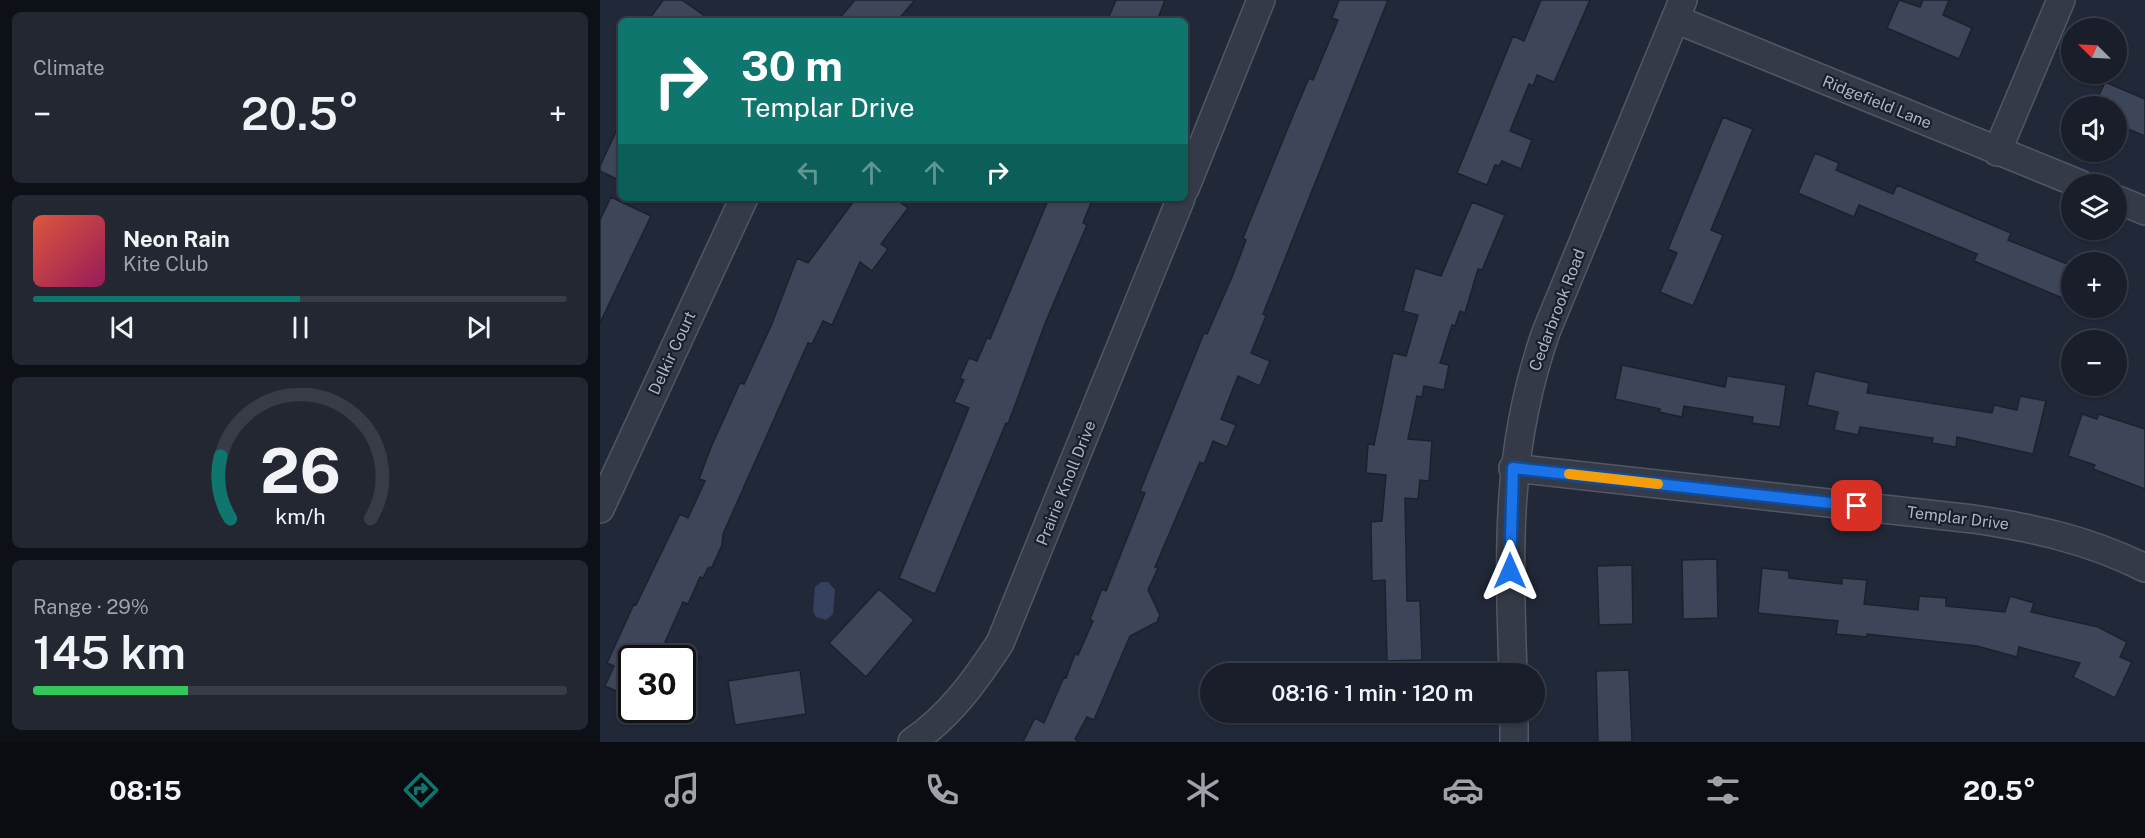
<!DOCTYPE html>
<meta charset="utf-8">
<style>
:root{--surface:#191e2a;--page:#222732;--text:#f1f3f6;--muted:#9fa2a8;--line:#373c47;--accent:#0f766e}
body{margin:0;font-family:"Public Sans",sans-serif;background:var(--page);color:var(--text);height:100vh;display:flex;flex-direction:column;font-size:22px;white-space:nowrap}
*{box-sizing:border-box;margin:0}
p{font-size:20px;color:var(--muted)}
.icon{flex:none;width:33px;height:33px;fill:none;stroke:currentColor;stroke-width:2;stroke-linecap:round;stroke-linejoin:round}
.map{position:relative;flex:1;overflow:hidden}
.details{display:flex;flex-direction:column;gap:12px;padding:12px;background:#0e1017;width:600px}
.details>*{flex:none}
.guide{position:absolute;left:18px;top:18px;width:570px;height:183px;border-radius:9px;box-shadow:0 2px 4px #0004,0 0 0 2px var(--line);background:#0f766e;color:#fff;overflow:hidden}
.needle{width:39px;rotate:294deg}
.tools{position:absolute;left:1461px;top:18px;display:grid;gap:12px}
.tools a{display:grid;place-items:center;width:66px;height:66px;border-radius:50%;background:var(--surface);box-shadow:0 2px 4px #0004,0 0 0 2px var(--line);font-size:30px}
.speed{position:absolute;left:18px;top:645px;display:flex;gap:12px;font-size:30px;font-weight:700;text-align:center}
.speed>*{display:grid;place-content:center;width:78px;height:78px;border-radius:50%;background:var(--surface);box-shadow:0 2px 4px #0004,0 0 0 2px var(--line);line-height:1}
.speed .limit{border:3px solid #111;border-radius:9px;background:#fff;color:#111}
.pin{position:absolute;display:grid;place-items:center;width:51px;height:51px;color:#fff;margin:-26px;border-radius:12px;box-shadow:0 3px 9px #0006}
.me{position:absolute;width:66px;margin:-33px;rotate:0deg;stroke-linejoin:round;filter:drop-shadow(0 0 4px #0008)}
.turn{display:flex;align-items:center;gap:21px;height:126px;padding:0 24px;font-size:27px}
.turn .icon{width:78px;height:78px;stroke-width:2.5}
.turn b{display:block;font-size:42px;line-height:51px}
.lanes{display:flex;align-items:center;height:57px;padding:0 24px;background:#0003;justify-content:center;gap:30px;direction:ltr}
.lanes .off{opacity:.35}
.big{font-size:45px;font-weight:600;line-height:1.1}
.details .card{flex:1;display:flex;flex-direction:column;justify-content:center;gap:9px;min-width:0;padding:0 21px;border-radius:9px;background:var(--page)}
.details .dial{align-items:center;gap:0}
.dial svg{height:156px;overflow:visible;fill:none;stroke:var(--line);stroke-width:7;stroke-linecap:round;text-anchor:middle}
.dial text{fill:var(--text);stroke:none}
.song{display:flex;align-items:center;gap:18px}
.cover{width:72px;height:72px;border-radius:9px;background:linear-gradient(135deg,hsl(10 70% 55%),hsl(330 70% 35%))}
.played{height:6px;border-radius:3px;background:linear-gradient(90deg,var(--accent) 50%,var(--line) 50%)}
.keys{display:flex;justify-content:space-around;direction:ltr}
.heat{display:flex;justify-content:space-between;align-items:center;font-size:33px;direction:ltr}
.charge{height:9px;border-radius:4px;background:linear-gradient(90deg,#34c759 29%,var(--line) 0)}
.trip{position:absolute;left:600px;top:663px;width:345px;height:60px;border-radius:30px;background:var(--surface);box-shadow:0 2px 4px #0004,0 0 0 2px var(--line);font-weight:600;line-height:60px;text-align:center}
.dock{display:flex;height:96px;justify-content:space-around;align-items:center;background:#0a0c11;color:var(--muted)}
.dock .icon{width:42px;height:42px}
.dock .selected{color:var(--accent)}
.dock b{font-size:27px;color:var(--text)}
main{display:flex;flex:1;min-height:0}
.map>svg:first-child{display:block}
</style>
<main>
<section class="details">
<div class="card"><p>Climate</p>
<div class="heat"><a>−</a><b class="big">20.5°</b><a>+</a></div>
</div>
<div class="card">
<div class="song"><i class="cover"></i><div><b>Neon Rain</b><p>Kite Club</p></div></div>
<div class="played"></div>
<div class="keys"><svg class="icon" aria-label="previous" viewBox="0 0 24 24"><path d="M18 5L8 12l10 7zM5 5v14"/></svg><svg class="icon" aria-label="pause" viewBox="0 0 24 24"><path d="M8 5v14M16 5v14"/></svg><svg class="icon" aria-label="next" viewBox="0 0 24 24"><path d="M6 5l10 7-10 7zM19 5v14"/></svg></div>
</div>
<div class="card dial"><svg viewBox="0 0 100 80">
<path d="M14 69A42 42 0 1 1 86 69"/>
<path d="M14 69A42 42 0 0 1 9 37" stroke="#0f766e"/>
<text x="50" y="56" font-size="32" font-weight="700">26</text>
<text x="50" y="72" font-size="11">km/h</text>
</svg></div>
<div class="card"><p>Range · 29%</p><b class="big">145 km</b><div class="charge"></div></div>
</section>
<div class="map">
<svg width="1545" height="742" viewBox="0 0 1545 742">
<rect width="100%" height="100%" fill="#212838"/>
<path fill="#35415f" d="M 221,582 L 228,582 L 235,590 L 233,614 L 226,620 L 216,617 L 213,611 L 215,587 Z"/>
<path fill="#3d4558" stroke="#1c212f" stroke-width="1.5" d="M 63,0 L 82,0 L 112,21 L 48,21 Z
M 255,0 L 315,0 L 297,21 L 237,21 Z
M 516,0 L 565,0 L 557,21 L 507,21 Z
M 739,0 L 788,0 L 663,314 L 666,316 L 651,353 L 670,361 L 660,386 L 638,376 L 621,419 L 636,425 L 627,447 L 613,441 L 604,464 L 600,462 L 555,567 L 558,568 L 548,590 L 560,615 L 557,622 L 530,636 L 494,720 L 487,717 L 475,739 L 480,742 L 423,742 L 435,718 L 444,723 L 464,677 L 466,678 L 475,654 L 478,655 L 493,621 L 490,619 L 502,589 L 506,591 L 545,493 L 540,491 L 604,333 L 607,334 L 632,277 L 646,240 L 643,238 L 694,113 L 709,78 L 713,80 L 738,20 L 732,18 Z
M 941,0 L 990,0 L 954,82 L 937,75 L 933,86 L 929,84 L 910,131 L 932,140 L 921,169 L 902,161 L 899,166 L 895,165 L 887,185 L 857,173 L 913,36 L 924,41 Z
M 1299,0 L 1320,7 L 1323,0 L 1349,0 L 1343,15 L 1372,28 L 1359,59 L 1287,28 Z
M 1505,82 L 1545,99 L 1545,136 L 1516,124 L 1516,106 L 1494,106 Z
M 1123,117 L 1153,129 L 1111,230 L 1123,235 L 1093,306 L 1060,292 L 1077,253 L 1068,249 Z
M 21,121 L 21,181 L 0,171 L 0,166 Z
M 1215,153 L 1239,163 L 1236,170 L 1293,194 L 1297,185 L 1411,233 L 1408,240 L 1472,266 L 1472,302 L 1374,261 L 1377,254 L 1259,205 L 1254,217 L 1198,193 Z
M 11,197 L 51,216 L 0,323 L 0,220 Z
M 256,198 L 294,198 L 308,208 L 281,244 L 288,249 L 272,271 L 260,262 L 232,325 L 223,321 L 212,344 L 208,343 L 123,534 L 122,545 L 112,567 L 108,568 L 103,578 L 100,577 L 88,604 L 83,602 L 65,642 L 102,658 L 32,658 L 32,698 L 5,686 L 14,666 L 7,663 L 34,604 L 36,605 L 80,514 L 88,518 L 105,481 L 99,479 L 111,447 L 140,383 L 144,384 L 171,326 L 197,258 L 208,263 Z
M 449,198 L 493,198 L 483,223 L 487,225 L 446,321 L 408,424 L 406,423 L 335,594 L 299,578 L 369,408 L 354,402 L 364,380 L 360,378 L 369,358 L 377,361 L 387,338 L 390,339 Z
M 872,202 L 905,215 L 882,270 L 878,269 L 865,313 L 860,311 L 855,326 L 852,325 L 840,363 L 849,365 L 844,390 L 824,386 L 822,397 L 817,396 L 808,439 L 832,441 L 829,481 L 820,480 L 818,499 L 805,498 L 807,601 L 820,601 L 822,660 L 787,661 L 785,580 L 772,581 L 771,522 L 782,521 L 786,475 L 766,473 L 768,444 L 774,445 L 793,353 L 806,356 L 818,315 L 803,311 L 815,268 L 841,276 Z
M 1022,365 L 1125,387 L 1127,376 L 1186,385 L 1180,427 L 1152,423 L 1153,417 L 1084,406 L 1082,417 L 1059,412 L 1060,409 L 1015,399 Z
M 1215,371 L 1269,383 L 1267,393 L 1392,413 L 1394,405 L 1417,410 L 1420,396 L 1446,401 L 1433,454 L 1357,437 L 1356,447 L 1332,443 L 1333,438 L 1260,427 L 1258,435 L 1234,430 L 1238,412 L 1207,405 Z
M 1482,414 L 1497,419 L 1499,414 L 1545,429 L 1545,489 L 1493,469 L 1495,465 L 1468,456 Z
M 1117,559 L 1118,618 L 1083,619 L 1082,560 Z
M 1032,565 L 1033,624 L 999,625 L 997,566 Z
M 1162,568 L 1189,571 L 1189,578 L 1242,584 L 1242,578 L 1267,580 L 1264,604 L 1318,610 L 1319,596 L 1346,598 L 1346,606 L 1405,612 L 1410,596 L 1434,603 L 1431,612 L 1498,627 L 1527,642 L 1520,657 L 1532,662 L 1515,698 L 1473,677 L 1480,663 L 1419,647 L 1417,657 L 1377,646 L 1267,634 L 1267,637 L 1236,634 L 1238,621 L 1158,613 Z
M 279,589 L 314,620 L 266,677 L 229,643 Z
M 200,670 L 206,714 L 135,725 L 128,681 Z
M 1029,670 L 1032,742 L 998,742 L 996,671 Z"/>
<g fill="none" stroke-linecap="round" stroke-linejoin="round">
<defs>
<path id="minor" d="M 1075,19 L 1480,184
M 1397,152 L 1461,0
M 585,189 L 661,0
M 1516,199 L 1545,211
M 913,468 L 1373,519 C 1434,528 1489,540 1545,568
M 0,509 L 144,198
M 913,674 C 909,550 905,450 946,332 L 1083,0
M 914,712 L 914,742
M 312,742 C 350,716 375,681 400,643 L 581,198"/>
</defs>
<use href="#minor" stroke="#525766" stroke-width="30"/>
<use href="#minor" stroke="#353a48" stroke-width="27"/>
</g>
<g fill="none" stroke-linecap="round" stroke-linejoin="round">
<defs>
<path id="route" d="M 910,571 L 913,468 L 1257,506"/>
</defs>
<use href="#route" stroke="#114b97" stroke-width="15"/>
<use href="#route" stroke="#1a73e8" stroke-width="10"/>
<path stroke="#f59e0b" stroke-width="10" d="M 969,474 L 1058,484"/>
</g>
<g text-anchor="middle" dominant-baseline="central" stroke-width="4.5" stroke-linejoin="round" paint-order="stroke">
<g font-size="16" fill="#afb4c5" stroke="#1a1f2d">
<text transform="translate(1277 102) rotate(22)">Ridgefield Lane</text>
<text transform="translate(957 310) rotate(-69)">Cedarbrook Road</text>
<text transform="translate(72 353) rotate(-65)">Delkir Court</text>
<text transform="translate(466 483) rotate(-68)">Prairie Knoll Drive</text>
<text transform="translate(1358 518) rotate(7)">Templar Drive</text>
</g>
</g>
</svg>
<div class="tools">
<a><svg class="needle" viewBox="-14 -14 28 28"><path d="M0-13l5 13h-10z" fill="#e53935"/><path d="M0 13l5-13h-10z" fill="#9fa2a8"/></svg></a>
<a><svg class="icon" aria-label="sound" viewBox="0 0 24 24"><path d="M4 9h4l5-4v14l-5-4H4zM17 9q2 3 0 6"/></svg></a>
<a><svg class="icon" aria-label="layers" viewBox="0 0 24 24"><path d="M12 4l9 5-9 5-9-5zM3 14l9 5 9-5"/></svg></a>
<a>+</a>
<a>−</a>
</div>
<div class="speed"><div class="limit">30</div></div>
<div class="pin" style="left:1257px;top:506px;background:#d93025"><svg class="icon" aria-label="arrive" viewBox="0 0 24 24"><path d="M6 21V4h12l-3 4 3 4H6"/></svg></div>
<svg class="me" style="left:910px;top:571px" viewBox="-20 -20 40 40"><path d="M0-17L14 15 0 8-14 15z" fill="#1a73e8" stroke="#fff" stroke-width="4"/></svg>
<div class="trip">08:16 · 1 min · 120 m</div>
<div class="guide">
<div class="turn"><svg class="icon" aria-label="right" viewBox="0 0 24 24"><path d="M7 20v-9h11M14 6l5 5-5 5"/></svg><div><b>30 m</b>Templar Drive</div></div>
<div class="lanes"><svg class="icon off" aria-label="left" viewBox="0 0 24 24"><path d="M17 20v-9H6M10 6l-5 5 5 5"/></svg><svg class="icon off" aria-label="ahead" viewBox="0 0 24 24"><path d="M12 20V5M6 11l6-6 6 6"/></svg><svg class="icon off" aria-label="ahead" viewBox="0 0 24 24"><path d="M12 20V5M6 11l6-6 6 6"/></svg><svg class="icon" aria-label="right" viewBox="0 0 24 24"><path d="M7 20v-9h11M14 6l5 5-5 5"/></svg></div>
</div>
</div>
</main>
<nav class="dock">
<b>08:15</b>
<svg class="icon selected" aria-label="directions" viewBox="0 0 24 24"><path d="M12 3l9 9-9 9-9-9zM9 14v-3h6M13 9l2 2-2 2"/></svg>
<svg class="icon" aria-label="music" viewBox="0 0 24 24"><path d="M9 18V5l10-2v13"/><circle cx="6" cy="18" r="3"/><circle cx="16" cy="16" r="3"/></svg>
<svg class="icon" aria-label="phone" viewBox="0 0 24 24"><path d="M5 4h4l2 5-3 2q2 4 5 5l2-3 5 2v4C11 20 4 13 5 4z"/></svg>
<svg class="icon" aria-label="climate" viewBox="0 0 24 24"><path d="M12 3v18M4 7l16 10M4 17L20 7"/></svg>
<svg class="icon" aria-label="car" viewBox="0 0 24 24"><path d="M5 17H2v-5l4-1 3-4h7l3 4 3 1v5h-3M9 17h6M6 11h13"/><circle cx="7" cy="17" r="2"/><circle cx="17" cy="17" r="2"/></svg>
<svg class="icon" aria-label="filters" viewBox="0 0 24 24"><path d="M4 7h16M4 17h16"/><circle cx="9" cy="7" r="2"/><circle cx="15" cy="17" r="2"/></svg>
<b>20.5°</b>
</nav>
